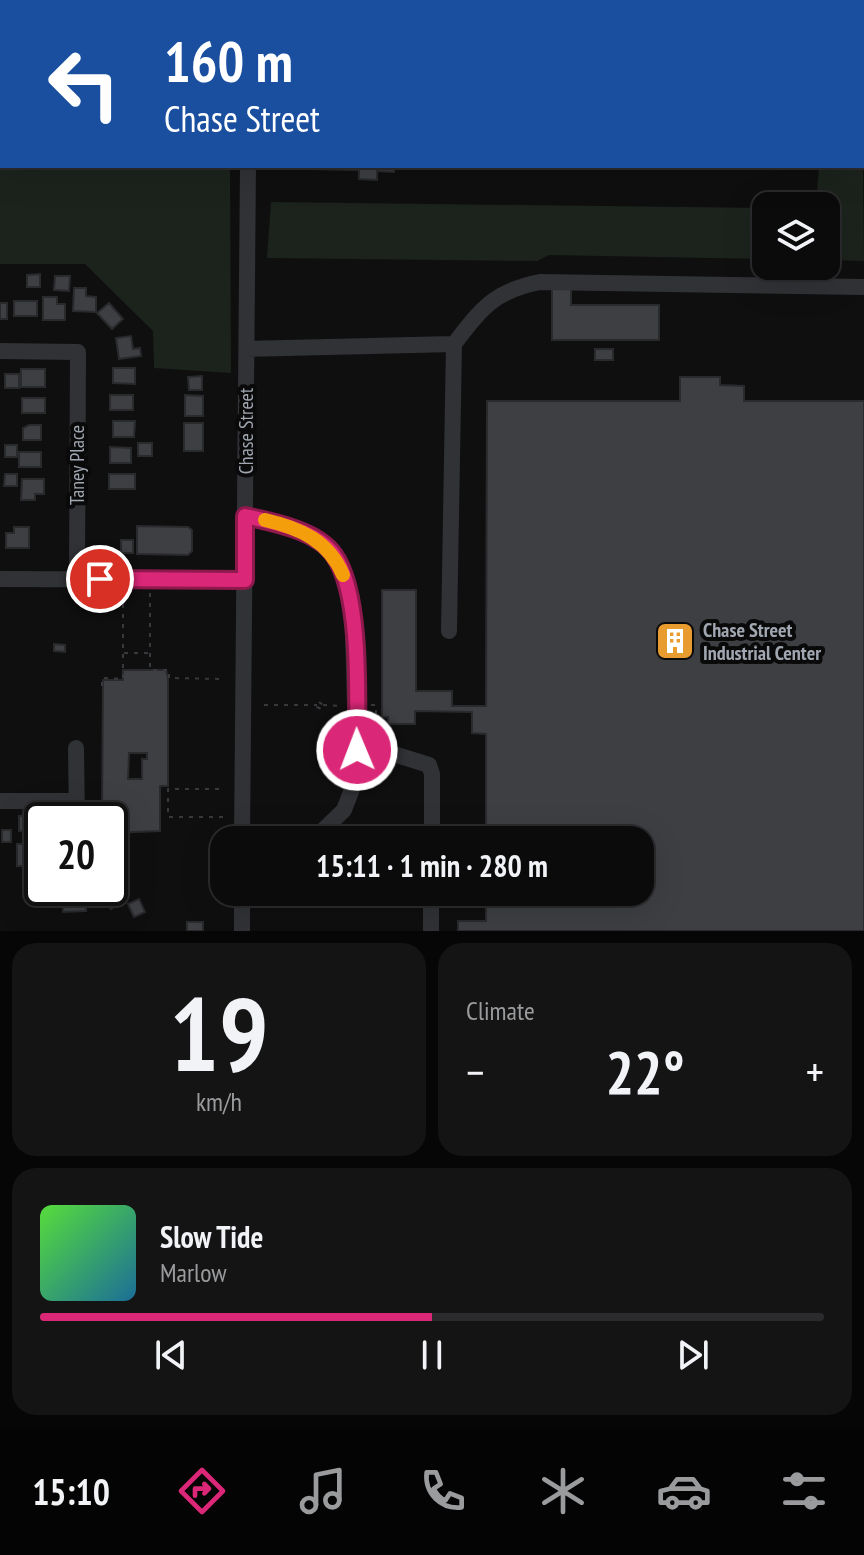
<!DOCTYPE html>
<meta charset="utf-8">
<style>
:root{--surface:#0b0b0c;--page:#141415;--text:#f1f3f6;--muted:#9a9b9d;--line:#2b2b2d;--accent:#db2777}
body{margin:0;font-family:"PT Sans Narrow",sans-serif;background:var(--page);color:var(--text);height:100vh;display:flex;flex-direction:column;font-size:30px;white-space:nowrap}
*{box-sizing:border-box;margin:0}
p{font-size:26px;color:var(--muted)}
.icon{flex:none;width:44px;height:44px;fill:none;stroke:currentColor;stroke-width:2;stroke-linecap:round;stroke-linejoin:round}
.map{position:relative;height:931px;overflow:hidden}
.panel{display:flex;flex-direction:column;gap:12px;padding:12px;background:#060607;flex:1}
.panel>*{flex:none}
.hud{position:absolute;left:0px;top:0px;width:864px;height:168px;box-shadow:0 8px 32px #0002,0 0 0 2px var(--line);background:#1a4fa0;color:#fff;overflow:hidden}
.controls{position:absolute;left:752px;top:192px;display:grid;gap:16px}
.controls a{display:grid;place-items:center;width:88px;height:88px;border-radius:16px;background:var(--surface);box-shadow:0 8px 32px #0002,0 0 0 2px var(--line);font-size:40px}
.speed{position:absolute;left:24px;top:802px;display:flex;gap:16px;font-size:40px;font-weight:700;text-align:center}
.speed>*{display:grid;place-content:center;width:104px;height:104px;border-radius:50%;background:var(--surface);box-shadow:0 8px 32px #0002,0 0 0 2px var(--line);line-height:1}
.speed .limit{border:4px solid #111;border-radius:12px;background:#fff;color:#111}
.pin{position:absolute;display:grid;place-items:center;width:68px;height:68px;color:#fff;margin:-34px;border:4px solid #fff;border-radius:50%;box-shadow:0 2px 8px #0007}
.me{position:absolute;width:88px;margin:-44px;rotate:359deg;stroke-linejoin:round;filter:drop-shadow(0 0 6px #0008)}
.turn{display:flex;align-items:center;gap:28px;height:168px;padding:0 32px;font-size:36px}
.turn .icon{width:104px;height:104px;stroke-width:2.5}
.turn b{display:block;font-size:56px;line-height:68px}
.big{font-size:60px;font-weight:800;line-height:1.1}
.panel .card{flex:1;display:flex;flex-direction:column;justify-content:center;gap:12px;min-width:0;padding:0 28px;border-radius:24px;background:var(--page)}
.panel .dial{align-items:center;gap:0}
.dial b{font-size:104px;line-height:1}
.song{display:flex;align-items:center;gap:24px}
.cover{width:96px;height:96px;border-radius:12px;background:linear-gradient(135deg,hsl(110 70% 55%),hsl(200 70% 35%))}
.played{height:8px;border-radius:4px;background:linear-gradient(90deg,var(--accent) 50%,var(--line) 50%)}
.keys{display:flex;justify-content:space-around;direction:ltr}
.heat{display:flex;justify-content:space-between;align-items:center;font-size:44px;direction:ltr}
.panel .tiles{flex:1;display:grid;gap:12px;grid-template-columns:1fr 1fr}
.card:last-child{grid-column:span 2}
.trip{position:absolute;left:210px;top:826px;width:444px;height:80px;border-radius:24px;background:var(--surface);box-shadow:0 8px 32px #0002,0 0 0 2px var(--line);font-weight:800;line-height:80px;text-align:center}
.tab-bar{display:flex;height:128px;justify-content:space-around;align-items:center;background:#040405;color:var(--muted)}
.tab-bar .icon{width:56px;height:56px}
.tab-bar .current{color:var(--accent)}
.tab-bar b{font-size:36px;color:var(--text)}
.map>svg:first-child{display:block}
</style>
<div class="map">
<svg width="864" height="931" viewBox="0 0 864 931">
<rect width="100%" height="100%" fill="#0f0f10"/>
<path fill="#1c231c" d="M 281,0 L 490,2 L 278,2 Z
M 862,74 L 864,261 L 826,260 L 826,206 L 816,206 L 819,166 L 862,166 Z
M 0,125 L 2,166 L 230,166 L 231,373 L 154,368 L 153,331 L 85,264 L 0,264 Z
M 271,202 L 766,208 L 766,259 L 549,255 L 537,261 L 267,258 Z"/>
<path fill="#3e3f43" stroke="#292a2c" stroke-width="2" fill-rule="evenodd" d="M 314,166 L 394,166 L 394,172 L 377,171 L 377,180 L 359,179 L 359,170 L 314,169 Z
M 40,274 L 40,287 L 27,287 L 27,275 Z
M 55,276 L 70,276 L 69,291 L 54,290 Z
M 74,288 L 86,288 L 86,296 L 96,297 L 96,312 L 73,311 Z
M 552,288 L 571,288 L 571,305 L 659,305 L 659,340 L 552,340 Z
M 43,297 L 57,297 L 57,304 L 65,304 L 65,320 L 43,320 Z
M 14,301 L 37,301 L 37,316 L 14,316 Z
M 0,303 L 7,303 L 7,319 L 0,319 Z
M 109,303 L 123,319 L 112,329 L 97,313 Z
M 131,336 L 133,349 L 140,348 L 141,356 L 119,359 L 116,338 Z
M 595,349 L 613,349 L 613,360 L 595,360 Z
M 113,368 L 135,368 L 135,384 L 113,383 Z
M 21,369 L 45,369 L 45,387 L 21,387 Z
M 5,374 L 19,374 L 19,388 L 5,388 Z
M 202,376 L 202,390 L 189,390 L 188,377 Z
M 680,377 L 720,377 L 720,385 L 744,386 L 744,401 L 864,401 L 864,931 L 458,931 L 458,921 L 486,921 L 486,892 L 640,892 L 640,840 L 486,840 L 486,734 L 472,733 L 472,712 L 415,711 L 415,724 L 388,724 L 388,717 L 382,717 L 382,590 L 416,590 L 416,691 L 452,691 L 452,706 L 486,706 L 487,401 L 680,401 Z
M 110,395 L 133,395 L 133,410 L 110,410 Z
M 185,395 L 203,396 L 203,416 L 185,416 Z
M 22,398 L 45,398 L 45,413 L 22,413 Z
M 113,421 L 135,421 L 134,437 L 113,437 Z
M 184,423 L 203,423 L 203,451 L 184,451 Z
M 29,425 L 41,425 L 41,440 L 23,440 L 23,428 Z
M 138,443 L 152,443 L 152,456 L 138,456 Z
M 5,445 L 17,445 L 17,457 L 5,457 Z
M 110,447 L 131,448 L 131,463 L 110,463 Z
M 19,452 L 41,452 L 41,467 L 19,467 Z
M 5,474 L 17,474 L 17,486 L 4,486 Z
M 109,474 L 135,474 L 135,489 L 109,489 Z
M 22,479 L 44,479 L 44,494 L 35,494 L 35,500 L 21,500 Z
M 137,526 L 188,527 L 192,530 L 192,551 L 188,555 L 137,554 Z
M 14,527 L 29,527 L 29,548 L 6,548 L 6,533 L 14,533 Z
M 121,540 L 133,540 L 133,553 L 121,553 Z
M 54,644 L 65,645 L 65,652 L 54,651 Z
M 123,670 L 166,670 L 168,678 L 168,786 L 160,786 L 160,831 L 110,833 L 110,820 L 102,820 L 103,680 L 123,680 ZM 129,753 L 147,753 L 147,759 L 142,759 L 142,779 L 128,779 Z
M 19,816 L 43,816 L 42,831 L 19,831 Z
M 2,830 L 11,830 L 11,842 L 2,842 Z
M 17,844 L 33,844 L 33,866 L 17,866 Z
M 115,877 L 129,895 L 111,909 L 97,891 L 110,888 L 110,880 Z
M 63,893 L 86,893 L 86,911 L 63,912 Z
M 139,899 L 145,912 L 134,917 L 128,904 Z
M 187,922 L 203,922 L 203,931 L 187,931 Z"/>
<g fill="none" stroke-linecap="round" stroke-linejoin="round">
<path stroke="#37393c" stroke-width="2" stroke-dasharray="4 6" stroke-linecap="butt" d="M 150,593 L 150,670 L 169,670 L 169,678 L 223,679
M 124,653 L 150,653
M 102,686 L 102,678 L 123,679 L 123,592
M 319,702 L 323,705 L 321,709 L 317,707 Z
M 264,705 L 317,705
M 323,705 L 342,706
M 371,705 L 376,705 L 376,737
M 223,817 L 168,817 L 168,789 L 223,789"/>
<path stroke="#303235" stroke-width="16" d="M 621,0 L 655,2
M 249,2 L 249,0
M 862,14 L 864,14
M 0,115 L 2,115
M 247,349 L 454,344 C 482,308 494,291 540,282 L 864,287
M 0,351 L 78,352 L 77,579
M 245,516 L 296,528 L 334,553 L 352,598 L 357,776 L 344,810 L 313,840
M 0,579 L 245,580
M 449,631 L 454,344
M 76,748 L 77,820
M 357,750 L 384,751 L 429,765 L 432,774 L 432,840
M 0,801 L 76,801
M 242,840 L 248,166
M 242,931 L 242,892
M 431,931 L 431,892"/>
<path stroke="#484a4e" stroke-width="4" stroke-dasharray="10 8" stroke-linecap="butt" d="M 0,12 L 2,12
M 862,63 L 864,63"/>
</g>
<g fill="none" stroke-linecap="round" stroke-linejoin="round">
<defs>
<path id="route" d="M 100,579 L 245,580 L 245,516 C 272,522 317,530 334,555 C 362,594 357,701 357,750"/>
</defs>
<use href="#route" stroke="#8e194d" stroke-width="20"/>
<use href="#route" stroke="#db2777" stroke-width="14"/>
<path stroke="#f59e0b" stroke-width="14" d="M 265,520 C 300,528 329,541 343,575"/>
</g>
<defs>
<symbol id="building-square" viewBox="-11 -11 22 22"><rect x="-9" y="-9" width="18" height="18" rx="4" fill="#e89b2f" stroke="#0a0a0b"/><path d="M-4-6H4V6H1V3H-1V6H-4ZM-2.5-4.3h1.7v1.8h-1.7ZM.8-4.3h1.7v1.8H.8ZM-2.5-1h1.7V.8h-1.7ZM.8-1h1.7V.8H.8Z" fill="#fff"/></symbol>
</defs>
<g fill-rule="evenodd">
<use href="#building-square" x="653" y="619" width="44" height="44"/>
</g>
<g text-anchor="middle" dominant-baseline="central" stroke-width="8" stroke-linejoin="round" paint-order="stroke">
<g font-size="20" fill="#a1a7b1" stroke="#0a0a0b">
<text transform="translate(246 431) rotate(-90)">Chase Street</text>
<text transform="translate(77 465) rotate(-90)">Taney Place</text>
</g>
<g font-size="20" font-weight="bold" fill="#a1a7b1" stroke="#0a0a0b" text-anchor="start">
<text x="703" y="630">Chase Street<tspan x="703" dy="23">Industrial Center</tspan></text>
</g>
</g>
</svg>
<div class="controls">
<a><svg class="icon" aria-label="layers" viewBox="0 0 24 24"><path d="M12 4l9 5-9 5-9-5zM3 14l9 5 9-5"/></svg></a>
</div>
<div class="speed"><div class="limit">20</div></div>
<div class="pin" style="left:100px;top:579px;background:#d93025"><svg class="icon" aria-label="arrive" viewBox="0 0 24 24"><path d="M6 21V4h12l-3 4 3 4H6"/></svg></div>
<svg class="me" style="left:357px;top:750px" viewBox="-20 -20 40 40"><circle r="17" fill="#db2777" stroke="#fff" stroke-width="3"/><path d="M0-11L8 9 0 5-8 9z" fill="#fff"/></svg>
<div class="trip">15:11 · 1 min · 280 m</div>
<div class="hud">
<div class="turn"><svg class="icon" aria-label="left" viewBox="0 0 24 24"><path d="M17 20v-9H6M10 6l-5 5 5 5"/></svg><div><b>160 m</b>Chase Street</div></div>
</div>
</div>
<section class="panel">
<div class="tiles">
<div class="card dial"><b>19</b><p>km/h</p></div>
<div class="card"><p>Climate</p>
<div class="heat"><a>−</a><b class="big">22°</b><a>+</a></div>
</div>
<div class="card">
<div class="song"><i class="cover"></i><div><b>Slow Tide</b><p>Marlow</p></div></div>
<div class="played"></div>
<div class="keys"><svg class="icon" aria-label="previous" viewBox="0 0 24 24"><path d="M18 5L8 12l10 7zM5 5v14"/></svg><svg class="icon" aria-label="pause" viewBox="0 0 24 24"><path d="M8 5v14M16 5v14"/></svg><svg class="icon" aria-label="next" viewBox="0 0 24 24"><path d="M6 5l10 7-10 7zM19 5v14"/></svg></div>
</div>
</div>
</section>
<nav class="tab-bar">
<b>15:10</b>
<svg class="icon current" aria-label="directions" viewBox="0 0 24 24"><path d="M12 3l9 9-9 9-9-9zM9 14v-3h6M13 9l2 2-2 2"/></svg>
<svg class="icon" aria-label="music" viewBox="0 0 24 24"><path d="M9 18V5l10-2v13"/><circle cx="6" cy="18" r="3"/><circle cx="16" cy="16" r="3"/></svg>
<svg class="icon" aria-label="phone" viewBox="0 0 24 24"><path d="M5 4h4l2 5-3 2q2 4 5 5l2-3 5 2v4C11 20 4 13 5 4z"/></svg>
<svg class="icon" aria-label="climate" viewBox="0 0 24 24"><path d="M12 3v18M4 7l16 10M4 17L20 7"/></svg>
<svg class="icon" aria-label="car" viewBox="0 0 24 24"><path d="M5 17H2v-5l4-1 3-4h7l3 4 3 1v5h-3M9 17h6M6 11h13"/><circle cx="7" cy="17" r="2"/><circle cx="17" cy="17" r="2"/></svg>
<svg class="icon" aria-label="filters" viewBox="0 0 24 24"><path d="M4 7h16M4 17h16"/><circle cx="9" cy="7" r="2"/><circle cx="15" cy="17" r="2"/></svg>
</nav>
